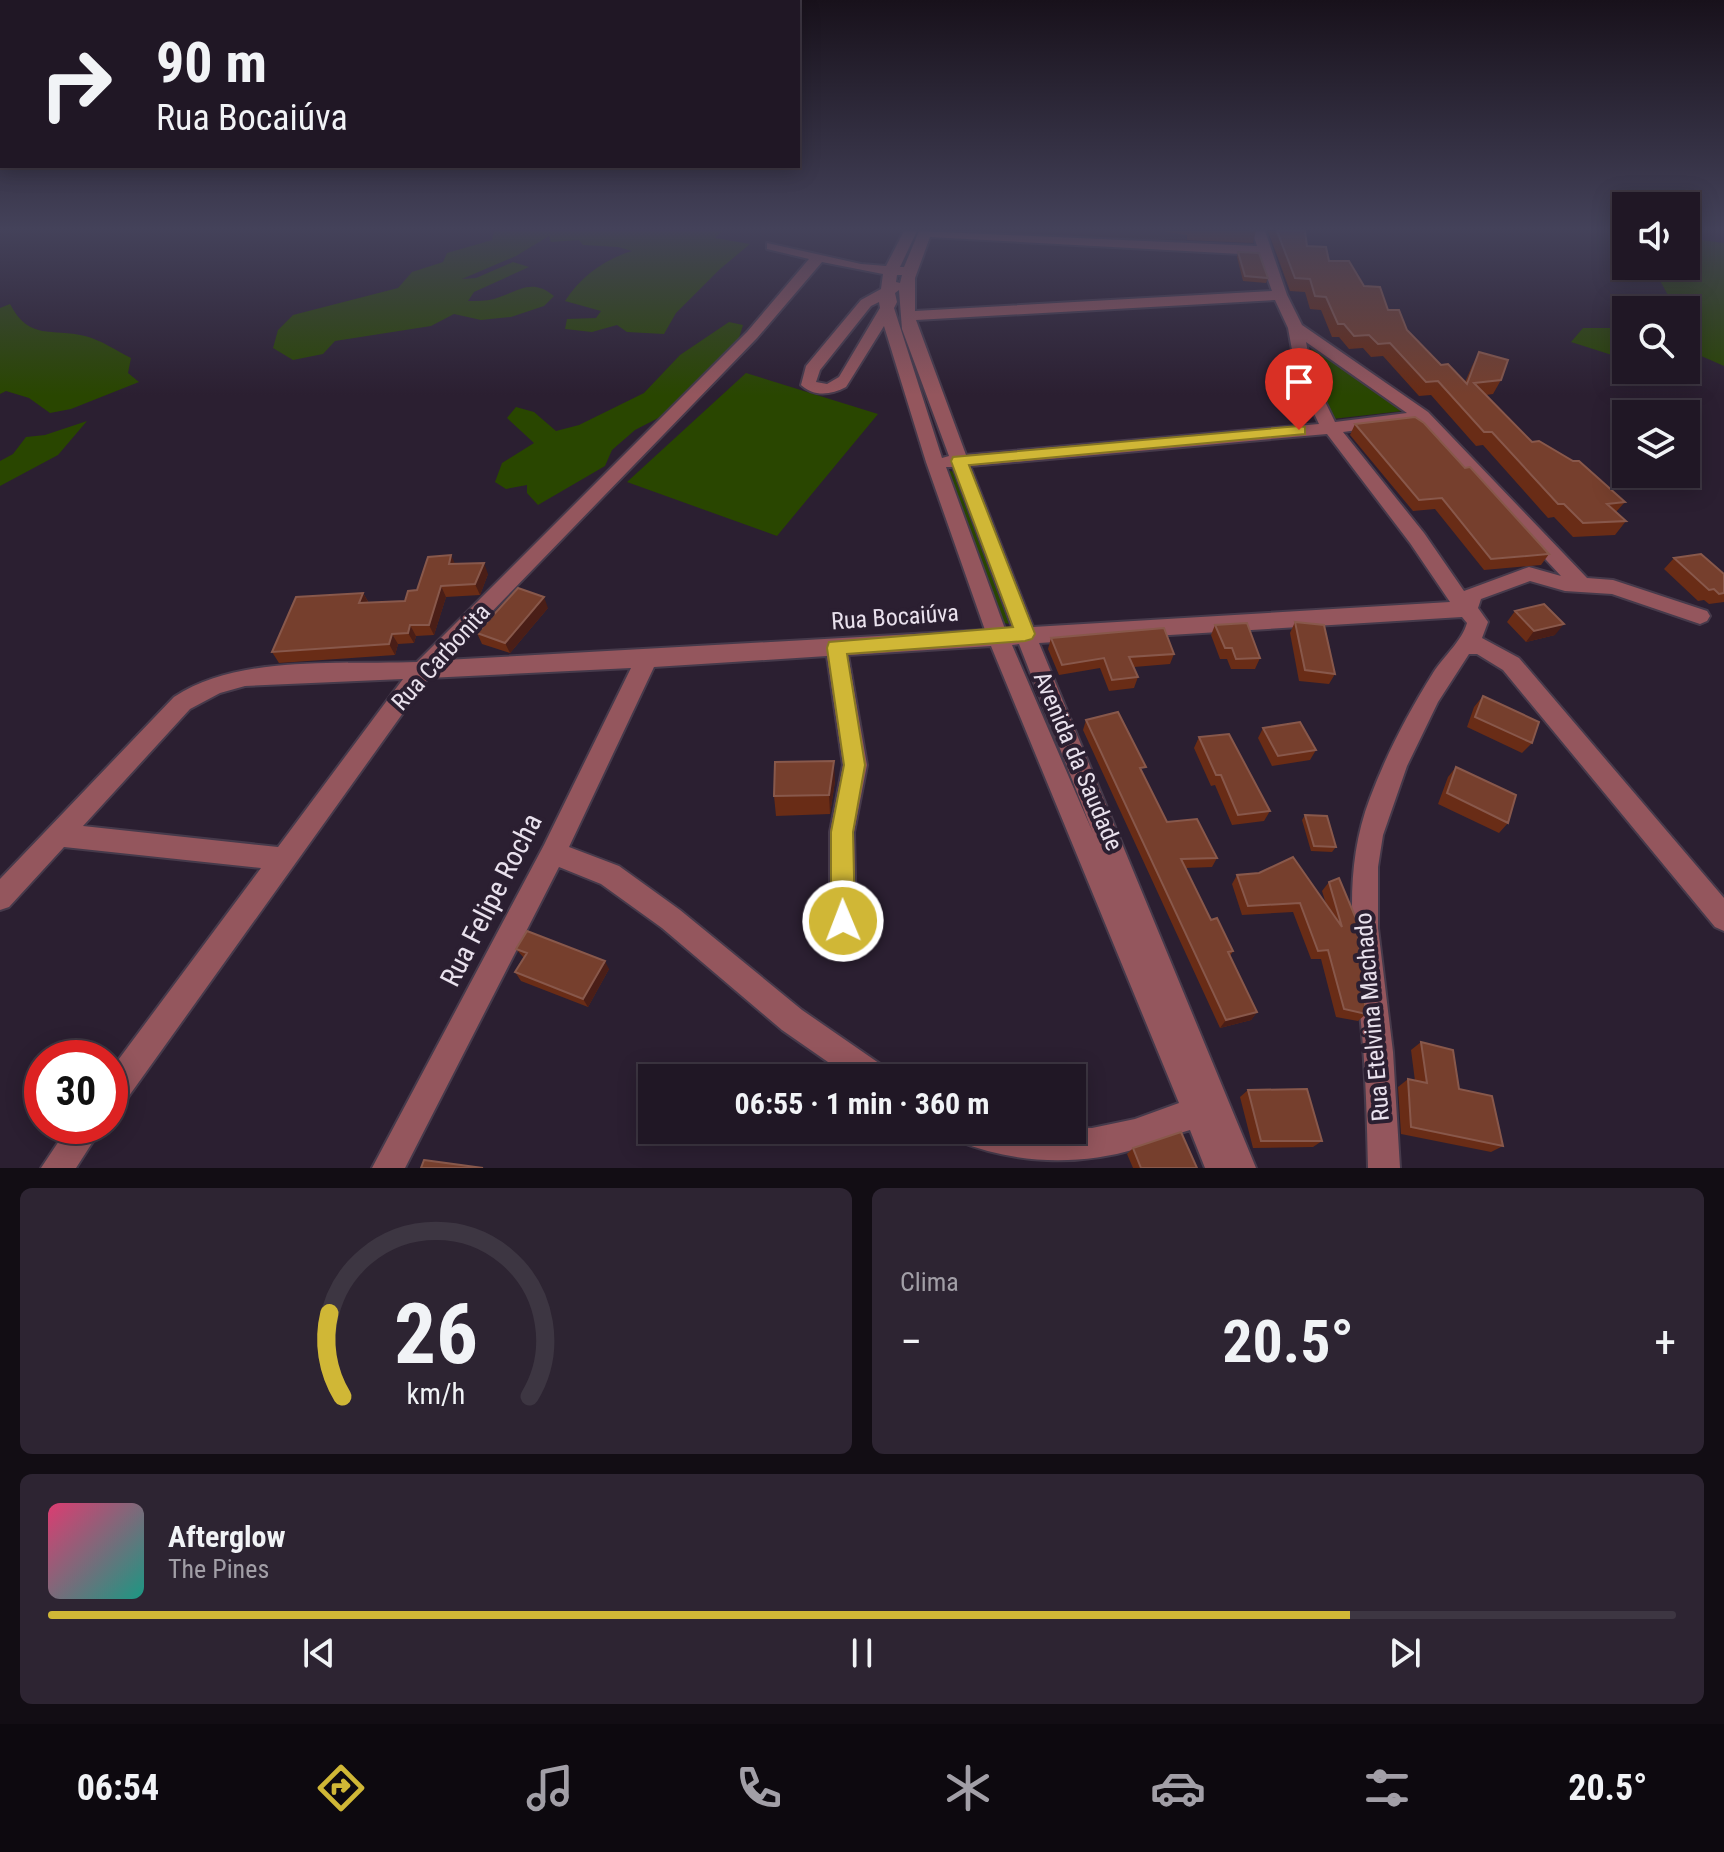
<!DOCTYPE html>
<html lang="pt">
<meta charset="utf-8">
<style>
:root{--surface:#201725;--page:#2d2432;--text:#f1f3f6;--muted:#a29fa7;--line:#3d3642;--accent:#d0b736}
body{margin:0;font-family:"Roboto Condensed",sans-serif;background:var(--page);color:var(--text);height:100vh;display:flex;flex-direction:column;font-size:30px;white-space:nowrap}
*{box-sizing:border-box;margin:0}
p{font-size:26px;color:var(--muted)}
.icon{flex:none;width:44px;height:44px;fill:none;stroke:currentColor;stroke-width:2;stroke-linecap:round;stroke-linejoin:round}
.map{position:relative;height:1168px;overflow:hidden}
.drawer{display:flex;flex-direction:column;gap:20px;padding:20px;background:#120d14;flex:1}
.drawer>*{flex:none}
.guide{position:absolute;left:0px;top:0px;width:800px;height:168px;box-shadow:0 4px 20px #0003,0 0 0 2px var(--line);background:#201725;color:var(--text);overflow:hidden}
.tools{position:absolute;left:1612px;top:192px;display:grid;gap:16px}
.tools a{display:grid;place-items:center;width:88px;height:88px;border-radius:0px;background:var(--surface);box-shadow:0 4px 20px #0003,0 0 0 2px var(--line);font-size:40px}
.speed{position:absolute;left:24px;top:1040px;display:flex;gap:16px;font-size:40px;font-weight:700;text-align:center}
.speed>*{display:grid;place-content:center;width:104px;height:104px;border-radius:50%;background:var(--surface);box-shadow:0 4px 20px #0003,0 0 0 2px var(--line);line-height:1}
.speed .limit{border:12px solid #d22;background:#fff;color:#111}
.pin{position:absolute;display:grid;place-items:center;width:68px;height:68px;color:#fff;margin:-82px -34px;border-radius:50% 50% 50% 0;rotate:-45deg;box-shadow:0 0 8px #0007}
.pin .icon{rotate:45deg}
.me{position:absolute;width:88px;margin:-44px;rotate:359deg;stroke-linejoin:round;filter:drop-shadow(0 0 6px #0008)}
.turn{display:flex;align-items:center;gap:28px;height:168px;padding:0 24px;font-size:36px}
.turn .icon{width:104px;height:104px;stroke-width:2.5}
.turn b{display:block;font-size:56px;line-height:68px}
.big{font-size:60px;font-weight:700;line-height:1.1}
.drawer .widget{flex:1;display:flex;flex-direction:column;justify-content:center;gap:12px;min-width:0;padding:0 28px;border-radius:12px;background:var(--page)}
.drawer .dial{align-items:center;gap:0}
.dial svg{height:208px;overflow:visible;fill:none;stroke:var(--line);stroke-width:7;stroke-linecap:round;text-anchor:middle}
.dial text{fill:var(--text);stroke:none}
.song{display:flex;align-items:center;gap:24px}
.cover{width:96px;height:96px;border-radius:12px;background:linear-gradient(135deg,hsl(340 70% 55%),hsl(170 70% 35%))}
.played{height:8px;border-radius:4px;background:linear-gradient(90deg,var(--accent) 80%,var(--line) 80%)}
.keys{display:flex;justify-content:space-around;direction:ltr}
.heat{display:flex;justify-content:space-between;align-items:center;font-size:44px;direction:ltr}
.drawer .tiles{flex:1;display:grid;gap:20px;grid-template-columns:1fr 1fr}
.widget:last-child{grid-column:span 2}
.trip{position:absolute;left:638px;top:1064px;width:448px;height:80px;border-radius:0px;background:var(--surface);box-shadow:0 4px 20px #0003,0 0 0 2px var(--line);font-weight:700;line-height:80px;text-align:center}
.tab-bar{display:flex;height:128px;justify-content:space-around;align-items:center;background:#0d090f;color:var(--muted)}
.tab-bar .icon{width:56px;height:56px}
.tab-bar .selected{color:var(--accent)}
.tab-bar b{font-size:36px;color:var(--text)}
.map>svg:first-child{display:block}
</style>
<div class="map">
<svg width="1724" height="1168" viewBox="0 0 1724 1168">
<rect width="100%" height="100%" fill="#2b1f31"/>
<path fill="#38262c" d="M 972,231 L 1186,231 L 1186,243 L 1042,236 Z"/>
<path fill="#294600" d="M 494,231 L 722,231 L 715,238 L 750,244 L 720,269 L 676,313 L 664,334 L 627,332 L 617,325 L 592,332 L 565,329 L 567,319 L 596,318 L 601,311 L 565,301 C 581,276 605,259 632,251 L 618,247 L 583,245 L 579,240 L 551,242 L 549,236 L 516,256 L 462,279 L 476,278 L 513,262 L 529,267 L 474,292 L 468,301 C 476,301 486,301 494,299 C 518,292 531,277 554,296 L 544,306 L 511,317 L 481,320 L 454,314 L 431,326 L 335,341 L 323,354 L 293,360 L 273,348 L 278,330 L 293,315 L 398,288 L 412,272 L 443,262 L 447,253 L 492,240 Z
M 1686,231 L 1692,231 L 1702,240 L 1724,243 L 1724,366 L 1699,355 L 1686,355 L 1686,334 L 1690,334 L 1686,327 L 1686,310 L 1676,310 L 1652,266 L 1686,266 Z
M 10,304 C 29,341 52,328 85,336 C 101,340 117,351 131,358 L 128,373 L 139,382 L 71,409 L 50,413 L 29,398 L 6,391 L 0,394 L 0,308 Z
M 729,322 L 743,325 L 739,338 L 666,414 L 635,430 L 612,450 L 605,466 L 538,505 L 527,493 L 527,485 L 506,489 L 495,482 L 502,463 L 534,443 L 507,418 L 516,407 L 534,412 L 556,431 L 579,425 L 644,393 L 680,355 Z
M 1583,328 L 1626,328 L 1626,355 L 1612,355 L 1571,342 Z
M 1311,349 L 1324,354 L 1403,411 L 1332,419 L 1326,411 Z
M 746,373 L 878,414 L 777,536 L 627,482 Z
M 87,421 L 58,455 L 0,486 L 0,461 L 13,454 L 26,437 L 45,435 Z
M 950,471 L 955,472 L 1011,624 L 1003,623 L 947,474 Z"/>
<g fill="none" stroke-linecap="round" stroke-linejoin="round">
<defs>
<path id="minor" d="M 904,231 L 917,231 L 900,267 L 904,267 L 919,231 L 1257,246 L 1252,231 L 1265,231 L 1287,295 L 1302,325 L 1428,412 L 1587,578 L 1613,580 L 1707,611 L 1710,616 L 1707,621 L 1700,624 L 1612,594 L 1565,591 L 1530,581 L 1481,599 L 1478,608 L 1488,622 L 1482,638 L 1519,658 L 1724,898 L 1724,931 L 1715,927 L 1503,670 L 1477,654 L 1469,654 L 1438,702 L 1407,766 L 1383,835 L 1378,867 L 1378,928 L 1393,1052 L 1400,1168 L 1368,1168 C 1367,1123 1366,1078 1362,1034 C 1355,954 1340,876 1370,798 C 1386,755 1408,713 1433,673 C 1443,657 1462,641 1467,623 L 1462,617 L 1039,643 L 1256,1168 L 1205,1168 L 1190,1130 C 1172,1135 1155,1144 1136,1149 C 1078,1166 1015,1164 958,1141 L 954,1130 L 1092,1128 L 1135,1119 L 1179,1103 L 991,646 L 848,655 L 867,765 L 854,832 L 856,921 L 852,930 L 843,934 L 834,930 L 830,921 L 830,832 L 843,765 L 827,656 L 654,667 L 569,847 L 619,866 L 680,910 L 802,1010 L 886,1068 L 891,1078 L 851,1078 L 782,1030 L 662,928 L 601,884 L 559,867 L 405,1168 L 372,1168 L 544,845 L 631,668 L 428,678 L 121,1107 L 110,1111 L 110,1071 L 261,868 L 64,847 L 9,907 L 0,910 L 0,879 L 174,697 C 239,654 341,665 417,662 L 747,332 L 809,259 L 767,249 L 767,243 L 861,264 L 886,266 ZM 930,237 L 1259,255 L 1272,291 L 915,311 L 915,278 ZM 822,262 L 883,274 L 881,289 L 861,300 L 806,366 L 801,385 C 814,397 831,395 846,387 L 884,326 L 926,462 L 985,630 L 445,660 L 757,338 ZM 897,275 L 902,275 L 900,283 L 896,282 ZM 899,290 L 902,329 L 949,456 L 942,458 L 894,308 L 897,302 L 895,293 ZM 1275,300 L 1288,328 L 1297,377 L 1319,424 L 966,455 L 916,320 ZM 879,302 L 880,308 L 839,377 L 827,384 L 816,382 L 820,370 L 871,306 ZM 1306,342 L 1407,413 L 1335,422 L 1313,377 ZM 1418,422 L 1561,576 L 1529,567 L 1464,591 L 1424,533 L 1343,432 ZM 1327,434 L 1410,543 L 1450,602 L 1033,627 L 970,466 ZM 946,467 L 953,467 L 1013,629 L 1005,629 ZM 1019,644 L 1093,833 L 1012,645 ZM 403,679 L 278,847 L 83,826 L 190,709 L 220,693 L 245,686 Z
M 69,1126 L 103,1126 L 76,1168 L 41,1168 Z"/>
</defs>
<use href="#minor" stroke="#463a4b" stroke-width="4"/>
<use href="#minor" fill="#94565d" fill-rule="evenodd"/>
</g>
<path fill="#692c16" d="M 1160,231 L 1256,231 L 1253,243 L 1187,240 L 1187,235 Z
M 1268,231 L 1305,231 L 1307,246 L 1364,286 L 1441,365 L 1465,382 L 1472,366 L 1479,352 L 1501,380 L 1493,394 L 1486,395 L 1532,442 L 1625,502 L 1616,512 L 1626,521 L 1615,535 L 1573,537 L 1554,517 L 1548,518 L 1483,445 L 1476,446 L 1431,395 L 1419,396 L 1383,356 L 1371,357 L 1363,348 L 1349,349 L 1339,337 L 1332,337 L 1321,310 L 1310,309 L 1305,292 L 1290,291 Z
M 1238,252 L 1268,278 L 1266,283 L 1243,281 L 1237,257 Z
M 1355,424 L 1465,468 L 1549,554 L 1541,565 L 1484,570 L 1435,509 L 1413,511 L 1350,435 Z
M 1674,558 L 1724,574 L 1724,602 L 1709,604 L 1704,600 L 1698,601 L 1664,569 Z
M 455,564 L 488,574 L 480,595 L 446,597 L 434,635 L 416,636 L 414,643 L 398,644 L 395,655 L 279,663 L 272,652 L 363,593 L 369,603 L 405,601 Z
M 548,608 L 510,653 L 482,644 L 477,633 Z
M 1515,611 L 1555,635 L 1526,642 L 1507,622 Z
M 1295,622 L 1335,674 L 1329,684 L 1299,681 L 1290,633 Z
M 1215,625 L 1260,658 L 1255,669 L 1231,669 L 1227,659 L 1220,659 L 1211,635 Z
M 1051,638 L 1174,654 L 1170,664 L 1134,667 L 1138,677 L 1134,688 L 1109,691 L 1100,668 L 1059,675 L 1048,649 Z
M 1483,696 L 1532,743 L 1522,753 L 1467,727 L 1474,707 Z
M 1086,720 L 1143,773 L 1167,822 L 1217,858 L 1212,867 L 1185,868 L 1211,920 L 1233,951 L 1230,956 L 1257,1012 L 1251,1020 L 1220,1028 L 1083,730 Z
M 1263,728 L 1316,750 L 1310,760 L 1272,766 L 1258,738 Z
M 1199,737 L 1270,811 L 1264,821 L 1232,825 L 1215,785 L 1211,786 L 1194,748 Z
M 1456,767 L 1508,823 L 1499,833 L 1438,804 L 1448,777 Z
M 835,781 L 830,814 L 776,816 L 774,796 Z
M 1305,815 L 1336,847 L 1332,852 L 1311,851 L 1302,820 Z
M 1237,875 L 1326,904 L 1322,891 L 1329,882 L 1366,1014 L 1358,1021 L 1336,1017 L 1321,959 L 1311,959 L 1293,912 L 1242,915 L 1232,884 Z
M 516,949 L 609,969 L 588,1007 L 521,981 L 515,972 L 524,958 Z
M 1421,1042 L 1459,1089 L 1503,1146 L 1491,1152 L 1401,1134 L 1398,1087 L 1408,1079 L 1415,1081 L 1411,1050 Z
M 1248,1090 L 1322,1141 L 1313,1147 L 1253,1148 L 1240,1097 Z
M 1133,1148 L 1197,1168 L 1133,1168 L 1127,1154 Z"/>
<path fill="#4a1e17" d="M 451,555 L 456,566 L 449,564 Z
M 484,563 L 488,574 L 480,595 L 475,584 Z
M 441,586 L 446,597 L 434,635 L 429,625 Z
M 363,593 L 369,604 L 359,603 Z
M 544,597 L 548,608 L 510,653 L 505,643 Z
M 1564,624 L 1555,635 L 1526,642 L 1534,631 Z
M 410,625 L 416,636 L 414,643 L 408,633 Z
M 392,634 L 398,644 L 395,655 L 389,644 Z
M 834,761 L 835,781 L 830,814 L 829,795 Z
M 605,961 L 609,969 L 588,1007 L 583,999 Z
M 1257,1012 L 1251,1020 L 1220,1028 L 1226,1020 Z"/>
<path fill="#763f2d" stroke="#88584b" stroke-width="2" d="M 1277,231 L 1305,231 L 1307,246 L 1326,247 L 1329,261 L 1349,261 L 1364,286 L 1380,287 L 1388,310 L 1399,310 L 1407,330 L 1441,365 L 1448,364 L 1467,384 L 1479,352 L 1508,360 L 1501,380 L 1474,383 L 1532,442 L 1539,441 L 1573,461 L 1579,461 L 1625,502 L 1607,504 L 1626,521 L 1583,523 L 1564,504 L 1558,504 L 1492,432 L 1484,432 L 1438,381 L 1426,382 L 1390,343 L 1378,344 L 1369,335 L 1354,336 L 1344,324 L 1338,324 L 1326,297 L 1315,296 L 1310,279 L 1295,278 Z
M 1238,252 L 1259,253 L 1268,278 L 1245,276 Z
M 1415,417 L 1424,423 L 1465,468 L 1470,467 L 1549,554 L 1491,559 L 1442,498 L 1419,500 L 1355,424 Z
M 1701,554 L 1724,574 L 1724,593 L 1719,594 L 1714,589 L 1709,590 L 1674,558 Z
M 451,555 L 449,564 L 484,563 L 475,584 L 441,586 L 429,625 L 410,625 L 408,633 L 392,634 L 389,644 L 272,652 L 296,597 L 363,593 L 359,603 L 405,601 L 408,591 L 417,590 L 428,557 Z
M 518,588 L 544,597 L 505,643 L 477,633 Z
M 1544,604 L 1564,624 L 1534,631 L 1515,611 Z
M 1295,622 L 1324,625 L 1335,674 L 1305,670 Z
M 1247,623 L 1260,658 L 1236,659 L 1232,648 L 1225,648 L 1215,625 Z
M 1164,628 L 1174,654 L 1129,657 L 1138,677 L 1112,680 L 1104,658 L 1062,665 L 1051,638 Z
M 1483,696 L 1539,722 L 1532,743 L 1475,717 Z
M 1118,712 L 1146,767 L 1140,768 L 1167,822 L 1197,819 L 1217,858 L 1181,859 L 1211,920 L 1217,918 L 1233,951 L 1228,952 L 1257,1012 L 1226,1020 L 1086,720 Z
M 1300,722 L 1316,750 L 1278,756 L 1263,728 Z
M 1229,734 L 1270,811 L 1238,815 L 1221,775 L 1216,775 L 1199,737 Z
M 834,761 L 829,795 L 774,796 L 775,762 Z
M 1456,767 L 1516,795 L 1508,823 L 1447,793 Z
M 1305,815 L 1327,816 L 1336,847 L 1314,846 Z
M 1293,857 L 1342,927 L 1329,882 L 1339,878 L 1357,921 L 1366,1014 L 1344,1009 L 1328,950 L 1318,951 L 1300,903 L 1248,906 L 1237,875 L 1259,873 Z
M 527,931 L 605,961 L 583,999 L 515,972 L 527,953 L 516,949 Z
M 1421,1042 L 1453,1050 L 1459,1089 L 1492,1096 L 1503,1146 L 1411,1127 L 1408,1079 L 1427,1083 Z
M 1307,1089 L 1322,1141 L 1261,1141 L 1248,1090 Z
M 1181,1132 L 1197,1168 L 1141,1168 L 1133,1148 Z
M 424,1160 L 483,1168 L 421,1168 Z"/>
<linearGradient id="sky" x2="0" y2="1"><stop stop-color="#18111b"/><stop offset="0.58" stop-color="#44425a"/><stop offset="1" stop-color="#44425a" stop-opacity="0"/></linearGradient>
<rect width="1724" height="395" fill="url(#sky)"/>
<path fill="#d0b736" stroke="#877723" stroke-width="2" d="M 1299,426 L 1305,427 L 1305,434 L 969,465 L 1035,634 L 1032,639 L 1025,641 L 847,654 L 865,765 L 853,832 L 855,921 L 852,929 L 843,932 L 835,929 L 831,921 L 831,832 L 844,765 L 827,648 L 829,642 L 1013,627 L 951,461 L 953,457 Z"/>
<g text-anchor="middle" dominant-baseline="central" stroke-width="8" stroke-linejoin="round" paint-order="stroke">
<g font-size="24" fill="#e9e1ed" stroke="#2b1f31">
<text transform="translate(895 617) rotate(-4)">Rua Bocaiúva</text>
<text transform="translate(441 657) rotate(-48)">Rua Carbonita</text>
<text transform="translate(1078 761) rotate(67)">Avenida da Saudade</text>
<text transform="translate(1372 1017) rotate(-95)">Rua Etelvina Machado</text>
</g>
<g font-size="28" fill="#e9e1ed" stroke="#2b1f31">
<text transform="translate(491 900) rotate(-63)">Rua Felipe Rocha</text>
</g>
</g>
</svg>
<div class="tools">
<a><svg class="icon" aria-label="sound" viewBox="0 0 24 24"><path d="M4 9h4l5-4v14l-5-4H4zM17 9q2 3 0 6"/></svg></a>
<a><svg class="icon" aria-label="search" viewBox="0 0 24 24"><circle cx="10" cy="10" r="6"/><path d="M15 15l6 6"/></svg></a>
<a><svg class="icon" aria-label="layers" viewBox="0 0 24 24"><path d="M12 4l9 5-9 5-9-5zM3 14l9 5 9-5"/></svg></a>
</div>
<div class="speed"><div class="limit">30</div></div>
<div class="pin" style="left:1299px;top:430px;background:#d93025"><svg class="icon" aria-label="arrive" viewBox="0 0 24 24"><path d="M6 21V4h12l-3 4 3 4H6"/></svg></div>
<svg class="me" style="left:843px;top:921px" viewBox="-20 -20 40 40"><circle r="17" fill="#d0b736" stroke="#fff" stroke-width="3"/><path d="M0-11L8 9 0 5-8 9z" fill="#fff"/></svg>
<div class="trip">06:55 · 1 min · 360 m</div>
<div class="guide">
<div class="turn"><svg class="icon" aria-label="right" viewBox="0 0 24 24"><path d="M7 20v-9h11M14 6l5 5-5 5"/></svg><div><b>90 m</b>Rua Bocaiúva</div></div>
</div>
</div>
<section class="drawer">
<div class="tiles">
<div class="widget dial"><svg viewBox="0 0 100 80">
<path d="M14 69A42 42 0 1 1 86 69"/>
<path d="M14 69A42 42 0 0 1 9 37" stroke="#d0b736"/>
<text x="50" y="56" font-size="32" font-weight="700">26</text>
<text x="50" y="72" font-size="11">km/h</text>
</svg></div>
<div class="widget"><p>Clima</p>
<div class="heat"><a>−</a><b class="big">20.5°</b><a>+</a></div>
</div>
<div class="widget">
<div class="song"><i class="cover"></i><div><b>Afterglow</b><p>The Pines</p></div></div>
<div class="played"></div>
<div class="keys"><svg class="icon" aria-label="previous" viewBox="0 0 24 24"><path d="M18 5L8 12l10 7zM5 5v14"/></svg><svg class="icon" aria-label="pause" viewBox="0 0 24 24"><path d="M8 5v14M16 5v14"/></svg><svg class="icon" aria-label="next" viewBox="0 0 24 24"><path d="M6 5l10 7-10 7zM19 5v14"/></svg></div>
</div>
</div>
</section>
<nav class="tab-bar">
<b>06:54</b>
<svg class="icon selected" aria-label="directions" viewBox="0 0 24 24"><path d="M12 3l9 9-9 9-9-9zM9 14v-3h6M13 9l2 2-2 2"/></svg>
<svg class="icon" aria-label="music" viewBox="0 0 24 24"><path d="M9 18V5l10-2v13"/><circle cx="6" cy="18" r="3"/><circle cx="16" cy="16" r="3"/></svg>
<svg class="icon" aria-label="phone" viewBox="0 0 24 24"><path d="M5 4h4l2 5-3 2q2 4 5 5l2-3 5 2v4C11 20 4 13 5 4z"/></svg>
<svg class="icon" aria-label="climate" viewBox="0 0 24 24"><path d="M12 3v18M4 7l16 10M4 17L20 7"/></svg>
<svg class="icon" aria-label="car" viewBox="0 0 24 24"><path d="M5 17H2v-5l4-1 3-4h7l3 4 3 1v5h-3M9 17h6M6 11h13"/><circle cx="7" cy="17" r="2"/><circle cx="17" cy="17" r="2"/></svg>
<svg class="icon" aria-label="filters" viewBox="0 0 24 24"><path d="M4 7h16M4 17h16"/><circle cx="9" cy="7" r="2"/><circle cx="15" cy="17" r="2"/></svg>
<b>20.5°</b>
</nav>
